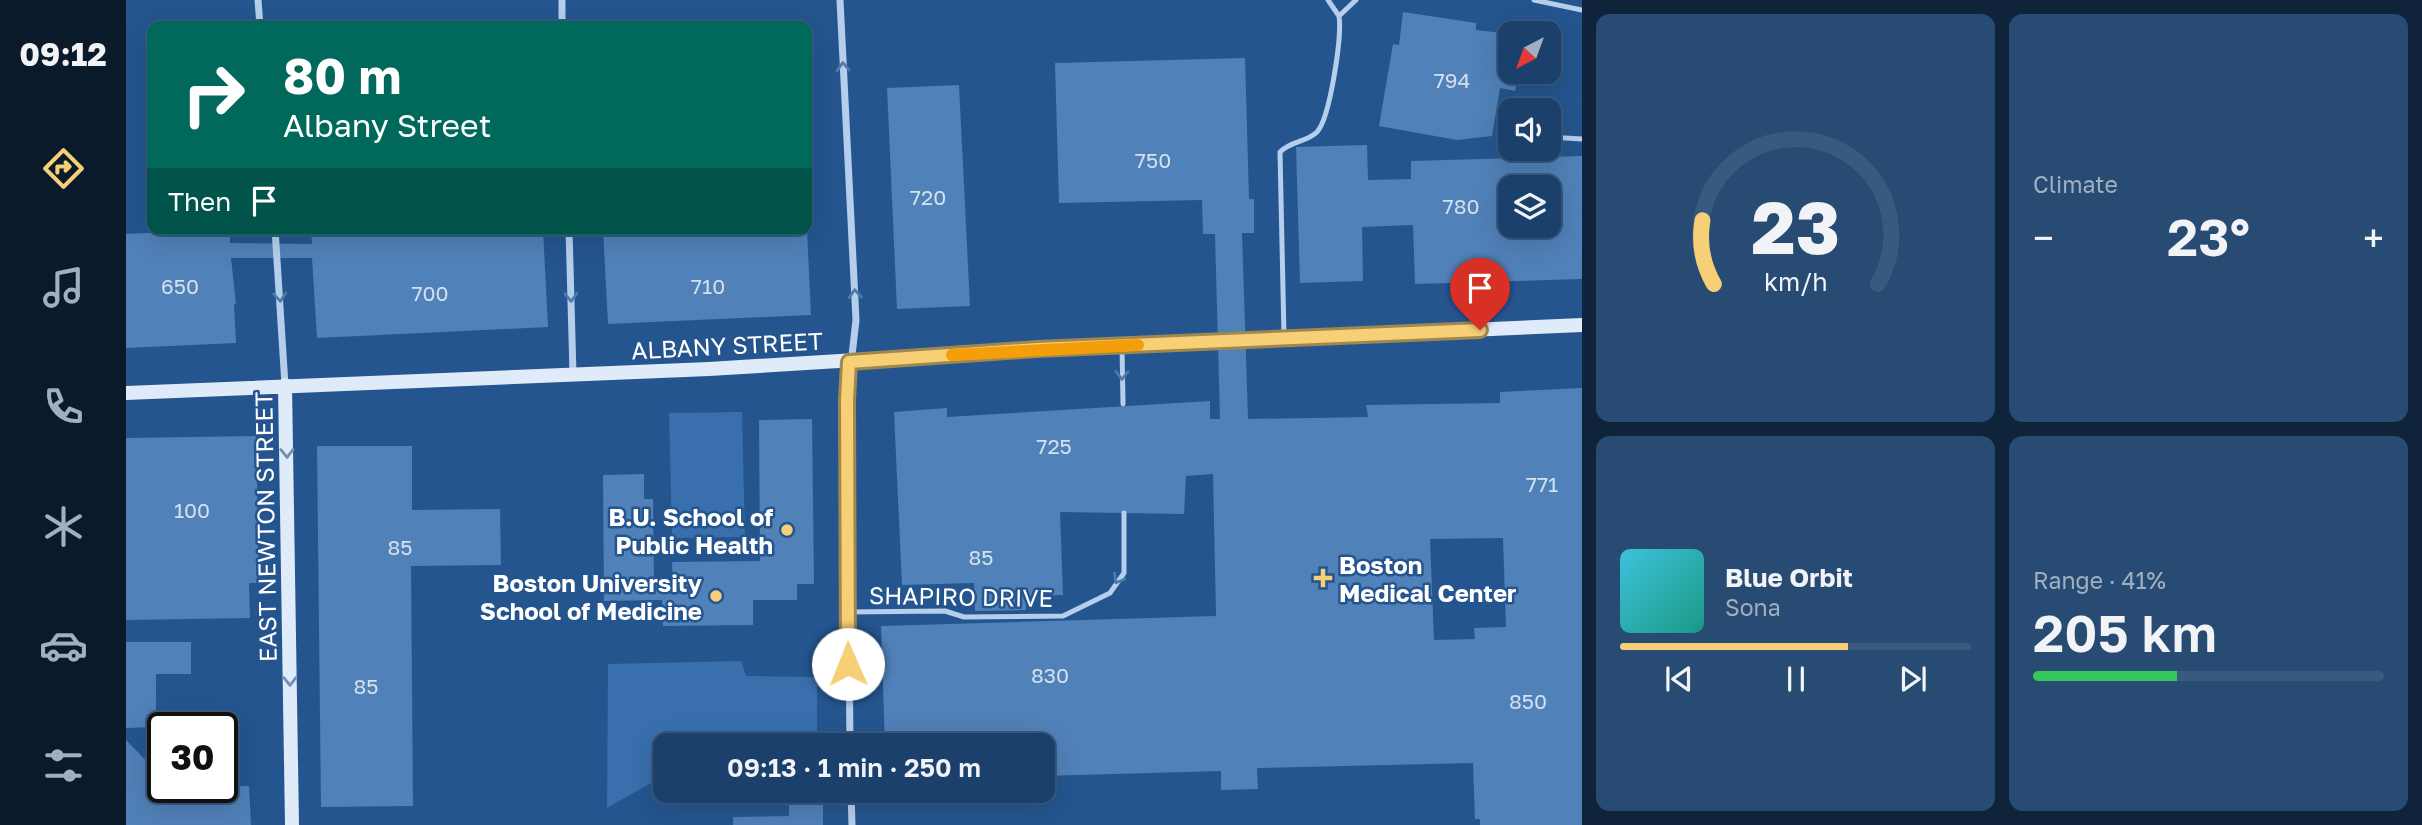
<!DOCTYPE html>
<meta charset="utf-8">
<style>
:root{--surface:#1b406b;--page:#284b73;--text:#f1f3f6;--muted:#a0afc1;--line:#39597e;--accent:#f6cf77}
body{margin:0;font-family:"Golos Text",sans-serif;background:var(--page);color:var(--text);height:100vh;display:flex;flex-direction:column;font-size:26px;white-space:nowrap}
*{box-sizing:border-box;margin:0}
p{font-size:23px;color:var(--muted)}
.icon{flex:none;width:38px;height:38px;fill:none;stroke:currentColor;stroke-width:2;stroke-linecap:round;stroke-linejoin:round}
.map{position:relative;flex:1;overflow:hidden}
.drawer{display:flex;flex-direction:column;gap:14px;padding:14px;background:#0f233b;width:840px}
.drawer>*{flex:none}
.guide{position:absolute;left:21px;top:21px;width:665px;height:214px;border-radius:14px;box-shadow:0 7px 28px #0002,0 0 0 2px var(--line);background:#00695c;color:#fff;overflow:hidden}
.needle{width:46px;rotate:221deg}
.controls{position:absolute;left:1372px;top:21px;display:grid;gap:14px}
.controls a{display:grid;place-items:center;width:63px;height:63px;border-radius:14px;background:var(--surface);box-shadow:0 7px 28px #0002,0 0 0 2px var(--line);font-size:35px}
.speed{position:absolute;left:21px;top:712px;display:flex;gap:14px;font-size:35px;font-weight:700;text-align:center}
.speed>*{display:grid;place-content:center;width:91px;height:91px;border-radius:50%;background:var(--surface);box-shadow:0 7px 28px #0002,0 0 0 2px var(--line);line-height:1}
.speed .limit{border:4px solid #111;border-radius:10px;background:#fff;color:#111}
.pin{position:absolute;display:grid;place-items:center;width:60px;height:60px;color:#fff;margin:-72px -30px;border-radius:50% 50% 50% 0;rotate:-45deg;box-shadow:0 0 7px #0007}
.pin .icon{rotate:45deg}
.me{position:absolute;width:77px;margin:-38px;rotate:359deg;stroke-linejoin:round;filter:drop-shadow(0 0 5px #0008)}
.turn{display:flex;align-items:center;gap:24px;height:147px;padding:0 21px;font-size:32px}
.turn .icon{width:91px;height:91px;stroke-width:2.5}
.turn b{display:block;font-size:49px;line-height:60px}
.then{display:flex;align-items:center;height:66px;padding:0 21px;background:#0003;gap:14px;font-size:26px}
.big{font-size:52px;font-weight:600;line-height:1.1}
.drawer .tile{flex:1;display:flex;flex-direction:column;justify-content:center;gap:10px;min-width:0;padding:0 24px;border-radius:14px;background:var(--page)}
.drawer .dial{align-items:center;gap:0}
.dial svg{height:182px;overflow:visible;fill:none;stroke:var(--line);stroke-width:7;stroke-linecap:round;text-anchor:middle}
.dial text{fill:var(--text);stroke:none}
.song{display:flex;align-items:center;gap:21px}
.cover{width:84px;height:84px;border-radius:10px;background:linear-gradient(135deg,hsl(190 70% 55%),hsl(170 70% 35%))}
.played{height:7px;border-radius:4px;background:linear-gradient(90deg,var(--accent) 65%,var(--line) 65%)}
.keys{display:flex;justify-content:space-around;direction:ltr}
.heat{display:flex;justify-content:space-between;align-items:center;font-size:38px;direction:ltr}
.charge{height:10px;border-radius:5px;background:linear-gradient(90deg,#34c759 41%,var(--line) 0)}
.drawer .tiles{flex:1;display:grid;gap:14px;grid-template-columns:repeat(2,1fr)}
.trip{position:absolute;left:527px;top:733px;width:402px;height:70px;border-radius:14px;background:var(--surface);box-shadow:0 7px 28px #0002,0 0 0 2px var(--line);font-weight:600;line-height:70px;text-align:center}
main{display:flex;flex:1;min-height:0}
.dock{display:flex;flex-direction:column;width:126px;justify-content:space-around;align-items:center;background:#0b1a2b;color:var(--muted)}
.dock .icon{width:49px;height:49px}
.dock .selected{color:var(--accent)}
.dock b{font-size:32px;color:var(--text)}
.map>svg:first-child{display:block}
</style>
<main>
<nav class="dock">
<b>09:12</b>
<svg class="icon selected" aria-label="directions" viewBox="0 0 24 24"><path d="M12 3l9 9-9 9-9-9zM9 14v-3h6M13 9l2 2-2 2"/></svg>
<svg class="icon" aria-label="music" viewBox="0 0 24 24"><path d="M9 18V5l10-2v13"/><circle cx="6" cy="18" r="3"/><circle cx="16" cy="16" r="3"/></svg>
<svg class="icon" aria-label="phone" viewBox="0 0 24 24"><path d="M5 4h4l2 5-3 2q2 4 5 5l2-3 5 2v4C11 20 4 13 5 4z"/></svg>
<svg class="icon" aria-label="climate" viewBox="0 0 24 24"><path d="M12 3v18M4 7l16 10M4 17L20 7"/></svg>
<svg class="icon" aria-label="car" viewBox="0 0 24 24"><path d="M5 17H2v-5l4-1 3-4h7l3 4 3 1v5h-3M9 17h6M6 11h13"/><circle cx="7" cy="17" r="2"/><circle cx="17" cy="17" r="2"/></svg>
<svg class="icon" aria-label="filters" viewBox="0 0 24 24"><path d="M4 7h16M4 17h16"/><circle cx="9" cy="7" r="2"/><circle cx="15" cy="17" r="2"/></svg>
</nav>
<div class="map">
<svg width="1456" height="825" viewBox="0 0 1456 825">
<rect width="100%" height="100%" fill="#24558f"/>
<path fill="#386fac" d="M 616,412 L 619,537 L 546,538 L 543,413 Z
M 615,661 L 620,676 L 691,677 L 691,745 L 539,746 L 539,775 L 481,808 L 482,664 Z"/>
<path fill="#5081b8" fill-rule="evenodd" d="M 1277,12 L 1350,23 L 1350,30 L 1384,34 L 1384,72 L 1392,72 L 1389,91 L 1374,88 L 1366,136 L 1331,140 L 1253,126 L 1267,44 L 1273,45 Z
M 1119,58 L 1123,199 L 1128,199 L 1128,233 L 1116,233 L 1122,419 L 1242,417 L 1240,405 L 1374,403 L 1374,392 L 1456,388 L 1456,825 L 1354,825 L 1354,819 L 1349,819 L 1347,763 L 1131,768 L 1132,789 L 1095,790 L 1095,771 L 917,776 L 917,746 L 759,746 L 755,626 L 1090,616 L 1087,474 L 1060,476 L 1058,514 L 934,512 L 937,595 L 900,596 L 900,610 L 849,611 L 848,583 L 776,585 L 768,412 L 821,408 L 821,417 L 1084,401 L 1084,419 L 1094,419 L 1089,234 L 1077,234 L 1076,200 L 933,203 L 929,63 ZM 1377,538 L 1380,627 L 1348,628 L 1349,639 L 1308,640 L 1304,539 Z
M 833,85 L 844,306 L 771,309 L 761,88 Z
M 1241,145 L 1242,180 L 1285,179 L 1285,161 L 1456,156 L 1456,279 L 1289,284 L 1287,225 L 1236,227 L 1237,281 L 1174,283 L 1170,147 ZM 1384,187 L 1423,187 L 1423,226 L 1384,226 Z
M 104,229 L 104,243 L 186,244 L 185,229 L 417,229 L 422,327 L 191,338 L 186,258 L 105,258 L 110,304 L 108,304 L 110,343 L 0,348 L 0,234 Z
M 477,229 L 681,229 L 685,315 L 482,324 Z
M 686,419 L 688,584 L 671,584 L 671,600 L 627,600 L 627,625 L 537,626 L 536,600 L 478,601 L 477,475 L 518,474 L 518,499 L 527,499 L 528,585 L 547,586 L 546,562 L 634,561 L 633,420 Z
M 130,436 L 133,583 L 123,583 L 124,618 L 0,620 L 0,438 Z
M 191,446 L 286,446 L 286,510 L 374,509 L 375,565 L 285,566 L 287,806 L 195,807 Z
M 0,642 L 65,642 L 65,674 L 30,674 L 30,727 L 0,728 Z
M 0,740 L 37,778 L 37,788 L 123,786 L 125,825 L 0,825 Z
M 697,803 L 697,825 L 607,825 L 607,817 L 663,816 L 663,804 Z"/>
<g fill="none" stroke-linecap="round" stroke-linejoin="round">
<path stroke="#b4ceec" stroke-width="5" d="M 1202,0 L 1213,16
M 1408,0 L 1456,10
M 1423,137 L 1456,139
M 1158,336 L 1154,152 C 1165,141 1181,142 1191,132 C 1204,118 1216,37 1213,16 L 1230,0
M 996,345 L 997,404
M 722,612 L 819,611 L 838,617 L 937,616 L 984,593 L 998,573 L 998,513"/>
<path stroke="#b4ceec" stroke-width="7" d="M 132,0 L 134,26
M 436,0 L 436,26
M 714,0 L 730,320 L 721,399 L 724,746
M 149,229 L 159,385
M 443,229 L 447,374
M 725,791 L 726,825"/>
<path stroke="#dfebf9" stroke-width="14" d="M 159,385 L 166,825
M 0,393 L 583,369 L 910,349 L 1456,325"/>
</g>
<defs><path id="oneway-chevron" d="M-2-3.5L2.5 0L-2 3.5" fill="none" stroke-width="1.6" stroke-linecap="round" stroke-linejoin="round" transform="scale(1.75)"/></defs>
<g stroke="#4f79ab">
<use href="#oneway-chevron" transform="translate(717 67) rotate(-93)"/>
<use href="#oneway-chevron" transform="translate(729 294) rotate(-93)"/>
<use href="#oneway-chevron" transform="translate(154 297) rotate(86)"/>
<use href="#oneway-chevron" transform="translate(445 297) rotate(88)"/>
<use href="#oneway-chevron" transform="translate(996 375) rotate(90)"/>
<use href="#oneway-chevron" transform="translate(992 579) rotate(120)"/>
</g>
<g stroke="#6f91b9">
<use href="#oneway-chevron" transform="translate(161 453) rotate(89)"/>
<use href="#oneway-chevron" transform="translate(164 681) rotate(89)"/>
</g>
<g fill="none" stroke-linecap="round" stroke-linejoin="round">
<defs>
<path id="route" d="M 722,664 L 721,400 L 723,362 L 911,349 L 1354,330"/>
</defs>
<use href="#route" stroke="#a0874d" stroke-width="18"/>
<use href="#route" stroke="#f6cf77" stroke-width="12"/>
<path stroke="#f59e0b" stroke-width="12" d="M 826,355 L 1012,345"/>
</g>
<g fill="#f6cf77" stroke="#24558f" stroke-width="2.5">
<circle cx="661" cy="530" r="7"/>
<path d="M1193.5 567.5h7v7h7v7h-7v7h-7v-7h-7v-7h7z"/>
<circle cx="590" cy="596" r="7"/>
</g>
<g text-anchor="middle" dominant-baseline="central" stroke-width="5" stroke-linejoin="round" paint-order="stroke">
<g font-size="21" fill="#d3e0ed">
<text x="1326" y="80">794</text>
<text x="1027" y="160">750</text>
<text x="802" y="197">720</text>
<text x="1335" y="206">780</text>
<text x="54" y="286">650</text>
<text x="582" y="286">710</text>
<text x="304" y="293">700</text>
<text x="928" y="446">725</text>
<text x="1416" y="484">771</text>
<text x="66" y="510">100</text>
<text x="274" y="547">85</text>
<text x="855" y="557">85</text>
<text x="924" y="675">830</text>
<text x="240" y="686">85</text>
<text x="1402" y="701">850</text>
</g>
<g font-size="24" fill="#fff" stroke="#24558f">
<text transform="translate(601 345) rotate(-3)">ALBANY STREET</text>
<text transform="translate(139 527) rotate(-91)">EAST NEWTON STREET</text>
<text transform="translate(835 596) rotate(1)">SHAPIRO DRIVE</text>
</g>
<g font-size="24" font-weight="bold" fill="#fff" stroke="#24558f" text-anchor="end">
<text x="647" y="516">B.U. School of<tspan x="647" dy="28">Public Health</tspan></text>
<text x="1213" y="564" text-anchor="start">Boston<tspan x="1213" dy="28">Medical Center</tspan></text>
<text x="576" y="582">Boston University<tspan x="576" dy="28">School of Medicine</tspan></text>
</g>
</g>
</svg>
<div class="controls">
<a><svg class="needle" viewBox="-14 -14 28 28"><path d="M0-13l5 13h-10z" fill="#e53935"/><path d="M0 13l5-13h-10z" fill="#a0afc1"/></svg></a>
<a><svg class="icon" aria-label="sound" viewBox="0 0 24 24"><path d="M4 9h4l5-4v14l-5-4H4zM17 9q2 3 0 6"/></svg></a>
<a><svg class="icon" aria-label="layers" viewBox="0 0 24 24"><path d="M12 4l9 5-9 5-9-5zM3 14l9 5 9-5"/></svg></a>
</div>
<div class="speed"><div class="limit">30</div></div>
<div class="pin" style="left:1354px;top:330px;background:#d93025"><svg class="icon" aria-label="arrive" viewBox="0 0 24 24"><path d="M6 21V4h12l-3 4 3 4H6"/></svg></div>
<svg class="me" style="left:722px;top:664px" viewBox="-20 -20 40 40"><circle r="19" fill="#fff"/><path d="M0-13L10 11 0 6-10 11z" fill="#f6cf77"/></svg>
<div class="trip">09:13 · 1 min · 250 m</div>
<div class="guide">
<div class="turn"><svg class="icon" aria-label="right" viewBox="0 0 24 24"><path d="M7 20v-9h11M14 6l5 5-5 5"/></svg><div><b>80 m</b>Albany Street</div></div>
<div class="then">Then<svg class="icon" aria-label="arrive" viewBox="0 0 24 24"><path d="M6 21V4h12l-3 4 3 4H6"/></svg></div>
</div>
</div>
<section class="drawer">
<div class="tiles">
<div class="tile dial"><svg viewBox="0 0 100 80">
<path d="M14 69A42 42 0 1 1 86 69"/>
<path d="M14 69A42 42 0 0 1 9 41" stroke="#f6cf77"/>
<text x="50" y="56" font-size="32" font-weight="700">23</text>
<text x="50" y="72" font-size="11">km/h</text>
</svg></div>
<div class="tile"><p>Climate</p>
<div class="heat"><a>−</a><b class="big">23°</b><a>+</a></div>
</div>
<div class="tile">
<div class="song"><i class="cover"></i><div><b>Blue Orbit</b><p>Sona</p></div></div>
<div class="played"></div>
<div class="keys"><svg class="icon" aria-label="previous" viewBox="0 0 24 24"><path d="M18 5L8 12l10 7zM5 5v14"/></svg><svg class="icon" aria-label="pause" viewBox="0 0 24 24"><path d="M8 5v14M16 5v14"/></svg><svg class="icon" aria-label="next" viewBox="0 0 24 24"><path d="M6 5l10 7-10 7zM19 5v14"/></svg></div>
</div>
<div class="tile"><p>Range · 41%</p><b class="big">205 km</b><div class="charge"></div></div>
</div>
</section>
</main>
